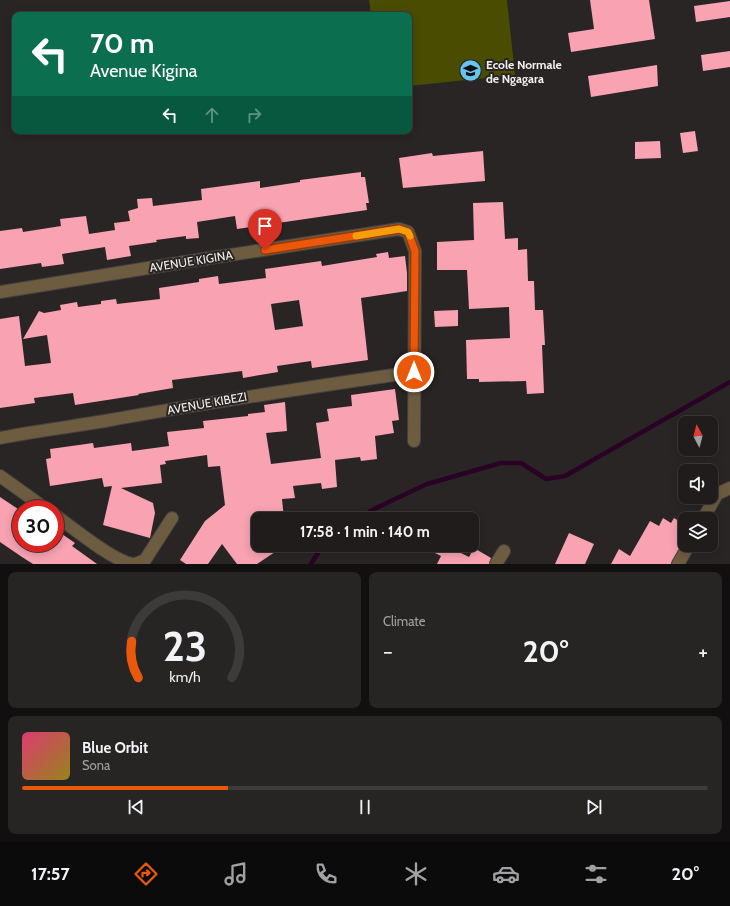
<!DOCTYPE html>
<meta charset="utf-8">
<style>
:root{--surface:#1f1c1b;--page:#272524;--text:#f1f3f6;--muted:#a1a1a3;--line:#3c3a3a;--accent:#ea580c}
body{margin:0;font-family:Cabin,sans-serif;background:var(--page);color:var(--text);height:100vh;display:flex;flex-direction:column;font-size:15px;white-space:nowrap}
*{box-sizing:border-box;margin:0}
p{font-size:13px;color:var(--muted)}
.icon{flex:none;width:22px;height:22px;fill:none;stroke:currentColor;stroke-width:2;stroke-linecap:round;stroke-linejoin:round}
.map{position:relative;height:564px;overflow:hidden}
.details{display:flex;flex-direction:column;gap:8px;padding:8px;background:#110f0f;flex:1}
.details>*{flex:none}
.guide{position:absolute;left:12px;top:12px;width:400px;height:122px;border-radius:8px;box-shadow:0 2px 10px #0003,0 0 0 1px var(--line);background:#0b6e4f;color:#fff;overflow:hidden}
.needle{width:26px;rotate:353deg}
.tools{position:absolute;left:678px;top:416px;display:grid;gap:8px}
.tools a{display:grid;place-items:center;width:40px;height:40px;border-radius:8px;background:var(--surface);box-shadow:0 2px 10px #0003,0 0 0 1px var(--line);font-size:20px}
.speed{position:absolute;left:12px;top:500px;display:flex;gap:8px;font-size:20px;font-weight:700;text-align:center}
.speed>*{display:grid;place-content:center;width:52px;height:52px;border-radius:50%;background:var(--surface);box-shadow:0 2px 10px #0003,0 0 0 1px var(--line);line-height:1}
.speed .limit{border:6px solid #d22;background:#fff;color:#111}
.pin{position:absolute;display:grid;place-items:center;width:34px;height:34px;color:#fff;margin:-41px -17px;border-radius:50% 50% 50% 0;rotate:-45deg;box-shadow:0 0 4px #0007}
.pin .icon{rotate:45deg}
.me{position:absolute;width:44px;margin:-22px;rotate:0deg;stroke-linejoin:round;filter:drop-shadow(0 0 3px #0008)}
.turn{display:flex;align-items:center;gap:14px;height:84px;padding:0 12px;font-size:18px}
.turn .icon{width:52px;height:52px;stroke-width:2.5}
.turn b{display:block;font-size:28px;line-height:34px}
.lanes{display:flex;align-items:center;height:38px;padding:0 12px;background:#0003;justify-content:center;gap:20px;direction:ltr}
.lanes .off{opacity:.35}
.big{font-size:30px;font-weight:700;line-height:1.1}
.details .tile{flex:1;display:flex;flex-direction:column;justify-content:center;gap:6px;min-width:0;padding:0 14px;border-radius:8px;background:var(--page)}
.details .dial{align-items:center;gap:0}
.dial svg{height:104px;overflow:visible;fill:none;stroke:var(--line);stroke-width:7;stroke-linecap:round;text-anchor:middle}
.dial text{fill:var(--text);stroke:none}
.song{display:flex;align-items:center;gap:12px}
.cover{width:48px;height:48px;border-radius:6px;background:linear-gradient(135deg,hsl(340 70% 55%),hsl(50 70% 35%))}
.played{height:4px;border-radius:2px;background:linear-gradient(90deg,var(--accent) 30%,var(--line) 30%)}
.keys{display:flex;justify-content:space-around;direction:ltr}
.heat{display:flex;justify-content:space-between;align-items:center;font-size:22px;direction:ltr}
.details .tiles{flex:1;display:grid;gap:8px;grid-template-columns:1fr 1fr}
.tile:last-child{grid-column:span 2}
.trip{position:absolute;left:251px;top:512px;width:228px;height:40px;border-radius:8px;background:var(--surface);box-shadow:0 2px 10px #0003,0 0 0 1px var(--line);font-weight:700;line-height:40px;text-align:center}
.menu{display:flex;height:64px;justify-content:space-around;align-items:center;background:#0c0b0b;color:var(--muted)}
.menu .icon{width:28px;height:28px}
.menu .selected{color:var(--accent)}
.menu b{font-size:18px;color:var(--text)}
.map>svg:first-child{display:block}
</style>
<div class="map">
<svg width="730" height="564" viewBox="0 0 730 564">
<rect width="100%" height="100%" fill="#292524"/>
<path fill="#4a4c01" d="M 369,0 L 507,0 L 515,75 L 409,86 L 409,15 L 371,15 Z"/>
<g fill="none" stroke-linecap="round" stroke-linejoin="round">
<path stroke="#2a0226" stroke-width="4.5" d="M 359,519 L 374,509 L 427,484 L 501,463 L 521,463 L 546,479 L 565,476 L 730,382
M 311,564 L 323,545"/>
</g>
<path fill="#f8a2b2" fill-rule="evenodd" d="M 590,0 L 649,0 L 655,39 L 571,52 L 568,33 L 594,29 Z
M 730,1 L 730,17 L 696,22 L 694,6 Z
M 730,51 L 730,67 L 703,71 L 701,55 Z
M 657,65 L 658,86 L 591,97 L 588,76 Z
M 695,131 L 698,151 L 683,153 L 680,133 Z
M 660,141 L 661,158 L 635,159 L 635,142 Z
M 483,151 L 485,181 L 403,188 L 399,158 L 432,153 L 433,156 Z
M 361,172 L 361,177 L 365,177 L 369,203 L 366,203 L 367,210 L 237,229 L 235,216 L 197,222 L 199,238 L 186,239 L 186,236 L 156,240 L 157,242 L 129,246 L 131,256 L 107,260 L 105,247 L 62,254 L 64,264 L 42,267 L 41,263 L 0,269 L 0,231 L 22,228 L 23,232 L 61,226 L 60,219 L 86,216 L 89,234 L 115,230 L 114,223 L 130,221 L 128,211 L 138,208 L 137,199 L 152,198 L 153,206 L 202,200 L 201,189 L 260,181 L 260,188 L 300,182 L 300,180 Z
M 503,202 L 505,239 L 518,238 L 518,250 L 527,249 L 528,281 L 534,281 L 535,310 L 543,310 L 545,345 L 542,345 L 544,393 L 527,394 L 526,381 L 479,382 L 479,379 L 467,379 L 466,340 L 510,338 L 509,307 L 469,309 L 467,270 L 437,270 L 437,242 L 474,240 L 473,203 Z
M 388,252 L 389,258 L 405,256 L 407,273 L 407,291 L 361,298 L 368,360 L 312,368 L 311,361 L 277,366 L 278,372 L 243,378 L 242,371 L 172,380 L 173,388 L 138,394 L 139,395 L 75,405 L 73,393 L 34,398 L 35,403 L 0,408 L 0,319 L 19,316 L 25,366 L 51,363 L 47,335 L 23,339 L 39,311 L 44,313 L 61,310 L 60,305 L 77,302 L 78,307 L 101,304 L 101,301 L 116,299 L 117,304 L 160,299 L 159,288 L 199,282 L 199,279 L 218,276 L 219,284 L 266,278 L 265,269 L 321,261 L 322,266 L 377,257 L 376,254 ZM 299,300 L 303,326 L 275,330 L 271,304 Z
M 458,310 L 458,326 L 435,327 L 434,311 Z
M 395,389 L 399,420 L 392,421 L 394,433 L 375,436 L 377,459 L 361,461 L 360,457 L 335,460 L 337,487 L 322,489 L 321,483 L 293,486 L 295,498 L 282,499 L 284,519 L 258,519 L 258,545 L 270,545 L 275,552 L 257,564 L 237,564 L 222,544 L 208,564 L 186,564 L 180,560 L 205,521 L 225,505 L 220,466 L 208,467 L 207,455 L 165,461 L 166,464 L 160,465 L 162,483 L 121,488 L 153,503 L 155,513 L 150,538 L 103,525 L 112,486 L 104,487 L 102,478 L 50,486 L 46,459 L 51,458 L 50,449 L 93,443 L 94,448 L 131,443 L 132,451 L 169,446 L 167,432 L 204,428 L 203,421 L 248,416 L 248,414 L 265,412 L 264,405 L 285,402 L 287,431 L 266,433 L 271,464 L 321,458 L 316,423 L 329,421 L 327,409 L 352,406 L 351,395 Z
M 0,497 L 21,511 L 21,543 L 55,543 L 55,537 L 59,532 L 75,543 L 72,546 L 97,564 L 33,564 L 22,557 L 0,542 Z
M 663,518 L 671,523 L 674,518 L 685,525 L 685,539 L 671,564 L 611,564 L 619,549 L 630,556 L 650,521 L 659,526 Z
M 569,533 L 594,544 L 585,564 L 555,564 Z
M 440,545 L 445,545 L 469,557 L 474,548 L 491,558 L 489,564 L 437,564 L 441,556 L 435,553 Z"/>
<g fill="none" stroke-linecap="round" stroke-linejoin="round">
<defs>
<path id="minor" d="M 0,292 L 191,261 L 399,229 L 408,232 L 415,251 L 414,441
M 0,438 C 35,431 70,427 105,421 C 208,402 311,387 414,372
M 0,476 L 46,509
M 55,515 C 73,528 112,560 132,564
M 703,519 L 717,494 L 730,488
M 135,564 L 145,560 L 172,518
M 496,564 L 504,551
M 678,564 L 689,545"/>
</defs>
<use href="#minor" stroke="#454140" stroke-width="14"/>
<use href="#minor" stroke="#6e5c41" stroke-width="12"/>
</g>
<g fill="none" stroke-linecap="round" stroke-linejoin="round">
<defs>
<path id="route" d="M 265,250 L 399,229 L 408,232 L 415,251 L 414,372"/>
</defs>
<use href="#route" stroke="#983908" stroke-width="10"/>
<use href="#route" stroke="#ea580c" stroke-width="7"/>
<path stroke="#f59e0b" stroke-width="7" d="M 356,236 L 399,229 L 408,232 L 410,236"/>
</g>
<defs>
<symbol id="school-disc" viewBox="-11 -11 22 22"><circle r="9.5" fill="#65c5ee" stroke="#292524"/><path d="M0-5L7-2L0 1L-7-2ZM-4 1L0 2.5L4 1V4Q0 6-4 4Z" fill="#111"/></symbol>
</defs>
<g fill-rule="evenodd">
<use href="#school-disc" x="458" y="58" width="25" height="25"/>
</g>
<g text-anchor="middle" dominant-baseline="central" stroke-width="4" stroke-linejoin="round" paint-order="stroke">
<g font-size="12" font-weight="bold" fill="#f2f0ef" stroke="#292524" text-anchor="start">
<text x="486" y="64">Ecole Normale<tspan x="486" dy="14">de Ngagara</tspan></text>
</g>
<g font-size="12" fill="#f2f0ef" stroke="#292524">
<text transform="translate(191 261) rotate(-9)">AVENUE KIGINA</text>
<text transform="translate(207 403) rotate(-10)">AVENUE KIBEZI</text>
</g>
</g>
</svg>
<div class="tools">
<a><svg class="needle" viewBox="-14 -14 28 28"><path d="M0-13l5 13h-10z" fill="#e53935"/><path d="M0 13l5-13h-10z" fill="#a1a1a3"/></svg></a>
<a><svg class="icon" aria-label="sound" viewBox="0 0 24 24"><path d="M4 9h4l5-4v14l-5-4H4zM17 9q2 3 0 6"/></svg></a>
<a><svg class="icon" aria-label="layers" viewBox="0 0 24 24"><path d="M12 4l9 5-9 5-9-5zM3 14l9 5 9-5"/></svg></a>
</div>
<div class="speed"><div class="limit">30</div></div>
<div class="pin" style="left:265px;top:250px;background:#d93025"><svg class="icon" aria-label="arrive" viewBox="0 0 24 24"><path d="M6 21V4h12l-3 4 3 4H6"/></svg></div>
<svg class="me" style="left:414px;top:372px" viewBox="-20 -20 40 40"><circle r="17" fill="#ea580c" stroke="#fff" stroke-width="3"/><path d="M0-11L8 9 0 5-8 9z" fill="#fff"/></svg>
<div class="trip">17:58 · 1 min · 140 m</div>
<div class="guide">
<div class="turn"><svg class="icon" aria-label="left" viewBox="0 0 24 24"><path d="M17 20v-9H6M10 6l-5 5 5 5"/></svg><div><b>70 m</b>Avenue Kigina</div></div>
<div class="lanes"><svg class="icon" aria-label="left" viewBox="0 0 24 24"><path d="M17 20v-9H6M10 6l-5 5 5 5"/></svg><svg class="icon off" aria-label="ahead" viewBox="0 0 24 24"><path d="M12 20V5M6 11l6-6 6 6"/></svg><svg class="icon off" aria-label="right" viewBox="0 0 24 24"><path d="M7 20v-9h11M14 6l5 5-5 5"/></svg></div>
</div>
</div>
<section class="details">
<div class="tiles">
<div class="tile dial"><svg viewBox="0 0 100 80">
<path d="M14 69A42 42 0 1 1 86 69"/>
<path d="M14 69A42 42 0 0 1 9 41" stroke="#ea580c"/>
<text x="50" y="56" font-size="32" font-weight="700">23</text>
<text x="50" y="72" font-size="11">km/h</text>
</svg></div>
<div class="tile"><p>Climate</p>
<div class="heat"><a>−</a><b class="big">20°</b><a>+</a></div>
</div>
<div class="tile">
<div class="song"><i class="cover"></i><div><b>Blue Orbit</b><p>Sona</p></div></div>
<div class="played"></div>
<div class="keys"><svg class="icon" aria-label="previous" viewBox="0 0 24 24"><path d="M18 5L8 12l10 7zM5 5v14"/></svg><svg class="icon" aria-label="pause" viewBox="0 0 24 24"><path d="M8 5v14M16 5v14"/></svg><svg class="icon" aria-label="next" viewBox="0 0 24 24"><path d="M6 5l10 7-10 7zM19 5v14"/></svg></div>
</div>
</div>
</section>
<nav class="menu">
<b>17:57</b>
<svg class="icon selected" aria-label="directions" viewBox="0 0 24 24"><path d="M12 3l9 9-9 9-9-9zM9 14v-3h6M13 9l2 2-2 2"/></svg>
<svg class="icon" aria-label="music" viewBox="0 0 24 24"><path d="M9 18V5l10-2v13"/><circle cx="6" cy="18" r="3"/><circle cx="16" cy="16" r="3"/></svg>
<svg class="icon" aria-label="phone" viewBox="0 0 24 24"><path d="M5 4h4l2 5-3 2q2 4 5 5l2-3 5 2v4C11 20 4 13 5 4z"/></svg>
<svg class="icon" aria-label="climate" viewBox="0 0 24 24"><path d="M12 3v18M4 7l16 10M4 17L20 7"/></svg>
<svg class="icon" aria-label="car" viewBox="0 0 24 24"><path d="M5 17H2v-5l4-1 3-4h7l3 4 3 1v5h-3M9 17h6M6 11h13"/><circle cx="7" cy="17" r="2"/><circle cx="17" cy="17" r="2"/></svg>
<svg class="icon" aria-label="filters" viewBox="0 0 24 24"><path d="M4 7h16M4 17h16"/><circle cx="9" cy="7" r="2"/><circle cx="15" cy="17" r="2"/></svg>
<b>20°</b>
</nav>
